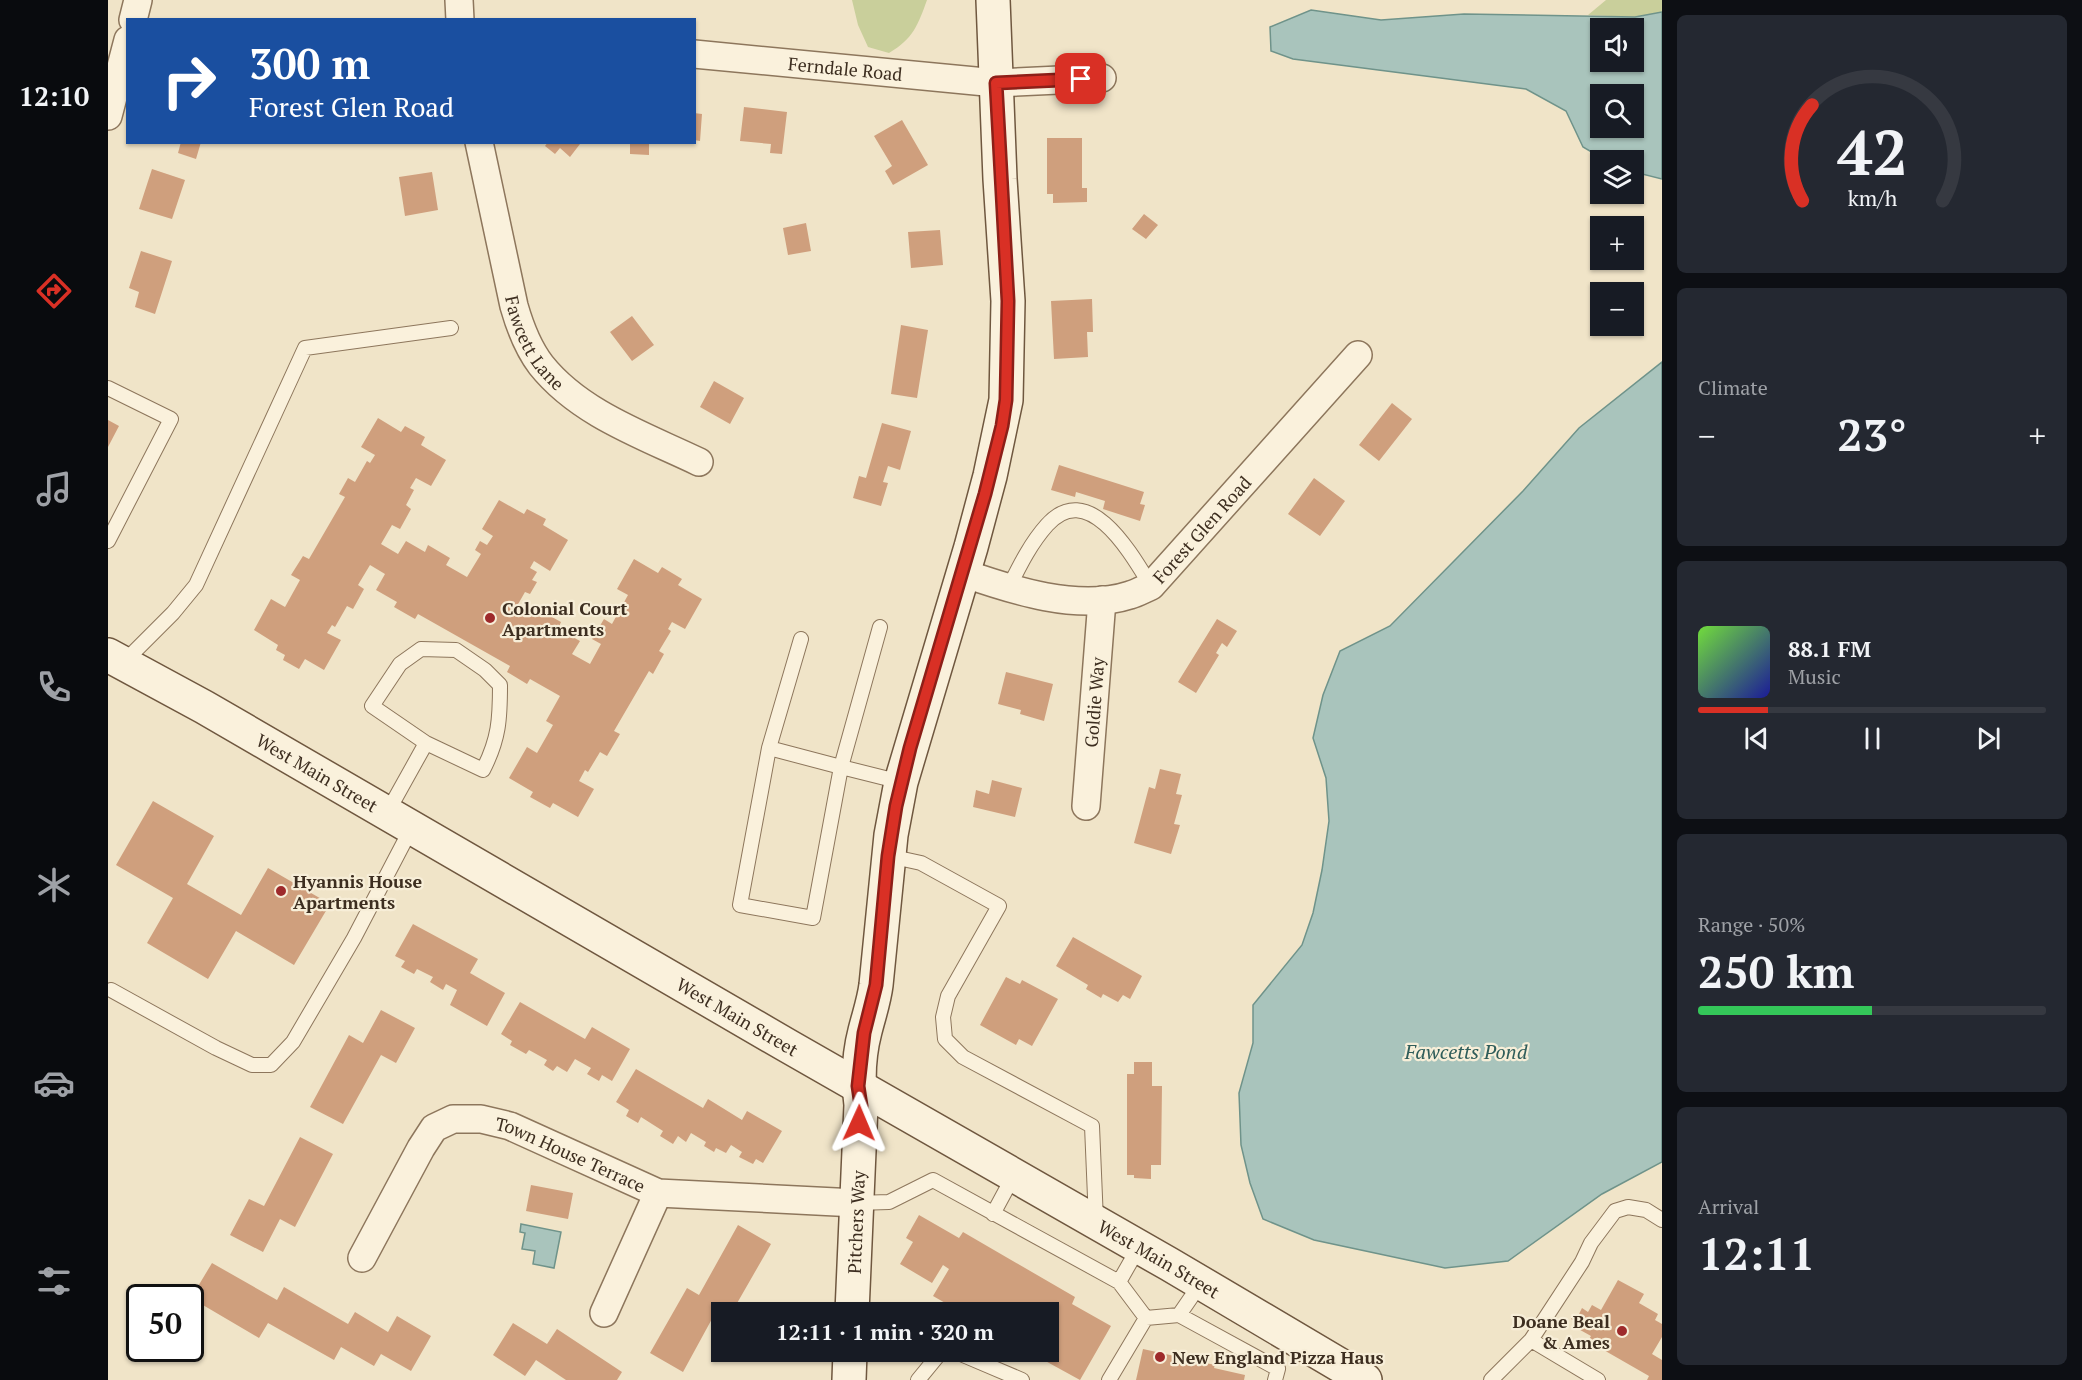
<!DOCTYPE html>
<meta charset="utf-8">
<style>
:root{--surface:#171b24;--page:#242831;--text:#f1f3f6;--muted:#9ea1a6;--line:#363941;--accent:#d93025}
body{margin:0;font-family:"PT Serif",serif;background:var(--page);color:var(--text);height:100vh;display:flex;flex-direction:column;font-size:22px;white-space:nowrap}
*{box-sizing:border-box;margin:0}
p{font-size:20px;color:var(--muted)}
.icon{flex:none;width:33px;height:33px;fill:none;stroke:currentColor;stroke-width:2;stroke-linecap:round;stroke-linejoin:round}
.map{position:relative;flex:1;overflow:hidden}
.sheet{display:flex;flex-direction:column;gap:15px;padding:15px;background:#0d0f14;width:420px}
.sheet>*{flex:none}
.guide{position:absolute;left:18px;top:18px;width:570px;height:126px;border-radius:0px;box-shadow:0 2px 4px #0004;background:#1a4fa0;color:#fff;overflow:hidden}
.buttons{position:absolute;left:1482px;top:18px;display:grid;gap:12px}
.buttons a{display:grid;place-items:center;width:54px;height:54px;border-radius:0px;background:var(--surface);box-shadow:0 2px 4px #0004;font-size:30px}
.speed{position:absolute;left:18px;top:1284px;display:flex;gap:12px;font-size:30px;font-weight:700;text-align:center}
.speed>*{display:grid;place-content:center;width:78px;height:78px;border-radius:50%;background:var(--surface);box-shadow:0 2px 4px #0004;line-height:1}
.speed .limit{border:3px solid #111;border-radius:9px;background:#fff;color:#111}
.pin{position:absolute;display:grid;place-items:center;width:51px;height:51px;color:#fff;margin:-26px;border-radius:12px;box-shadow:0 3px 9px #0006}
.me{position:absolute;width:66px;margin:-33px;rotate:1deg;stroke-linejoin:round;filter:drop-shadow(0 0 4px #0008)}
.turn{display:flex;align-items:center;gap:21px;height:126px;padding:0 24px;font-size:27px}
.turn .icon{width:78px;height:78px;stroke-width:2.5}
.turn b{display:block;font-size:42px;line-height:51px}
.big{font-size:45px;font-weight:700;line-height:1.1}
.sheet .card{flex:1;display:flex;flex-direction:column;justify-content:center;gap:9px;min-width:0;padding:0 21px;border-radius:9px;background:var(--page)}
.sheet .dial{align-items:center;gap:0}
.dial svg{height:156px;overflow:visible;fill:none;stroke:var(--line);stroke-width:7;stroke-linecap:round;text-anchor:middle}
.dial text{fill:var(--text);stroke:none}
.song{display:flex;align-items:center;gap:18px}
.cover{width:72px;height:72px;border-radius:9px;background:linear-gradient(135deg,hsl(100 70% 55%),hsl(240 70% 35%))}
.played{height:6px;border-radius:3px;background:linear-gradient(90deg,var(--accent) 20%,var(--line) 20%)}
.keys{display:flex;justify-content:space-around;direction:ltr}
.heat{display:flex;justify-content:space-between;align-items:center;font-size:33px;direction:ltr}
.charge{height:9px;border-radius:4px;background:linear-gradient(90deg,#34c759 50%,var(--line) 0)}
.trip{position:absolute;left:603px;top:1302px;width:348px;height:60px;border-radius:0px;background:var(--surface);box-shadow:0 2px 4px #0004;font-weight:700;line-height:60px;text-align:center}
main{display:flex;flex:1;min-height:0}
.dock{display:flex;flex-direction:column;width:108px;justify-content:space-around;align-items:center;background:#090b0e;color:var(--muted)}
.dock .icon{width:42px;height:42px}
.dock .on{color:var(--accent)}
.dock b{font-size:27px;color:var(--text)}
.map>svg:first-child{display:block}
</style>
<main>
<nav class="dock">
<b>12:10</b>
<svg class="icon on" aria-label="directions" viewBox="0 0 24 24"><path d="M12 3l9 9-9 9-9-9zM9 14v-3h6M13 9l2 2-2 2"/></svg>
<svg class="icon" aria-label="music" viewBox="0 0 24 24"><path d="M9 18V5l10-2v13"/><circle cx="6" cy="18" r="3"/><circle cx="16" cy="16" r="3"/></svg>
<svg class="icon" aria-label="phone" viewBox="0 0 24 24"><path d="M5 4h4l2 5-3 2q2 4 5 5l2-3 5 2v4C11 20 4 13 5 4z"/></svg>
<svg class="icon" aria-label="climate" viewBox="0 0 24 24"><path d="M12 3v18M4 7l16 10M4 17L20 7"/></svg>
<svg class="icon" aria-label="car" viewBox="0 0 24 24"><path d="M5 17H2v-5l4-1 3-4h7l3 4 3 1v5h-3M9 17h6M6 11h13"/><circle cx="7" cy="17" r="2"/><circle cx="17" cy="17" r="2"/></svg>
<svg class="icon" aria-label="filters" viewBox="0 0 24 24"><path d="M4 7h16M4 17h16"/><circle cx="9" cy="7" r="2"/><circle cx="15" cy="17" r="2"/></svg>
</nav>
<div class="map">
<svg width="1554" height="1380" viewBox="0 0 1554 1380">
<rect width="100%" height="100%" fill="#f0e4c8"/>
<path fill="#c9cf9b" d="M 744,0 L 819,0 C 810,25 805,39 781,53 L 760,47 L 750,25 Z
M 1498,0 L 1554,0 L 1554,12 L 1527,17 L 1480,15 Z"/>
<path fill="#a9c4bc" stroke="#6f938a" stroke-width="1.5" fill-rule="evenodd" d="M 1203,10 L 1273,20 L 1356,14 L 1527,17 L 1554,12 L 1554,179 L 1526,172 L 1526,160 L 1497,160 L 1475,147 L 1458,111 L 1418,89 L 1185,59 L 1163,51 L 1162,27 ZM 1492,28 L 1526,28 L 1526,62 L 1492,62 ZM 1492,94 L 1526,94 L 1526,128 L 1492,128 Z
M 1554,362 L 1554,1162 L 1494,1194 L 1400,1261 L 1337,1268 L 1206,1240 L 1155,1219 L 1142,1183 L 1133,1145 L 1131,1093 L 1145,1043 L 1145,1005 L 1194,945 L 1205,913 L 1214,870 L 1221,821 L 1218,778 L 1205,738 L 1215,695 L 1232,651 L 1282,626 L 1415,491 L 1471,428 Z
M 413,1224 L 453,1232 L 446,1268 L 425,1264 L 427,1251 L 414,1249 L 417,1233 L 412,1232 Z"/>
<path fill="#cf9f7d" d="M 636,107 L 679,112 L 674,154 L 662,153 L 663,144 L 632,141 Z
M 586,113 L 594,114 L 592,141 L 586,140 Z
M 794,120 L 820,165 L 785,185 L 777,171 L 784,166 L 766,136 Z
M 939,138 L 974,138 L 974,188 L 979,188 L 979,202 L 945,203 L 945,194 L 939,194 Z
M 73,142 L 93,142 L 88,159 L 70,153 Z
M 440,142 L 470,142 L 472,144 L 462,157 L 452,148 L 447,154 L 437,146 Z
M 522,142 L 541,142 L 541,155 L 522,154 Z
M 44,169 L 77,180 L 64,219 L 31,209 Z
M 324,172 L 330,210 L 297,216 L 291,177 Z
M 1036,214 L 1050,225 L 1038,239 L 1024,229 Z
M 698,223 L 703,251 L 680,255 L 675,228 Z
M 832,230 L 835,265 L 803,268 L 800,232 Z
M 33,251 L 64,261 L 47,314 L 27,307 L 31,292 L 21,288 Z
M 984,299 L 985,332 L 979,332 L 980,357 L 946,359 L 943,301 Z
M 524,316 L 546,345 L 524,361 L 502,332 Z
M 793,325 L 820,330 L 809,398 L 783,394 Z
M 606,381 L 636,398 L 622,424 L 592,407 Z
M 1284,403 L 1304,419 L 1271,461 L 1251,445 Z
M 270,418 L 293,432 L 297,426 L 317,437 L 313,445 L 338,460 L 323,486 L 308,478 L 302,488 L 306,490 L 298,505 L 303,509 L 292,529 L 284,525 L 273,544 L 290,554 L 298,541 L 317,552 L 320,545 L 342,558 L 338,565 L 359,577 L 373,554 L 367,550 L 372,541 L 379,545 L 385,536 L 374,529 L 391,500 L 416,514 L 419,509 L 438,519 L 435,525 L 460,540 L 442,571 L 426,561 L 422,568 L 429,572 L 424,580 L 429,582 L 422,594 L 417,592 L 409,606 L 430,617 L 433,611 L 453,622 L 450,629 L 472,641 L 464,654 L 482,664 L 493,644 L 484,639 L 496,619 L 504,624 L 520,595 L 509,589 L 526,559 L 550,573 L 554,567 L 574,579 L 570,585 L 594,599 L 577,629 L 564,622 L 560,629 L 563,631 L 551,651 L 556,654 L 545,674 L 541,671 L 506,731 L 512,734 L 499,756 L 492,752 L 480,772 L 477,770 L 471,781 L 486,789 L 470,817 L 445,803 L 442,808 L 422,797 L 425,792 L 401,778 L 419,747 L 429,753 L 445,725 L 438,721 L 452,696 L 422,679 L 419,684 L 399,672 L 402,666 L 310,614 L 307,619 L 286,607 L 289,602 L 268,590 L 277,574 L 262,565 L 250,585 L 256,589 L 245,609 L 239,606 L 227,627 L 224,625 L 219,633 L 233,640 L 216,670 L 197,659 L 191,669 L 175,660 L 177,655 L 168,650 L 170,645 L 146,630 L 163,599 L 177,607 L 192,580 L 183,575 L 195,556 L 201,559 L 237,497 L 231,494 L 240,478 L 247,482 L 259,461 L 262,463 L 267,455 L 253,447 Z
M 0,420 L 11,426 L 0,447 Z
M 774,423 L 803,431 L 792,470 L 780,466 L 775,482 L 780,483 L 773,506 L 745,498 L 751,476 L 758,478 Z
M 951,465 L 1036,492 L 1032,504 L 1037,505 L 1032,521 L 995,509 L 997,501 L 968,492 L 967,497 L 943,490 Z
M 1206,478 L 1237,501 L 1212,536 L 1180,514 Z
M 1109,619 L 1129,631 L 1119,647 L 1114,643 L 1108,653 L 1111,655 L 1088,693 L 1070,682 Z
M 898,672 L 945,684 L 936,721 L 912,714 L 913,710 L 890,704 Z
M 1052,769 L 1073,774 L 1068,794 L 1074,795 L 1066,824 L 1072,825 L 1063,854 L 1026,843 L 1041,787 L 1047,789 Z
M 884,780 L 914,788 L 907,817 L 865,807 L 868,790 L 881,794 Z
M 45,801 L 106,836 L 79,884 L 133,915 L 160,868 L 222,904 L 186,965 L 128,931 L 100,979 L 39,943 L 65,898 L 8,865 Z
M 305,924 L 370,959 L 362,973 L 397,993 L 379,1026 L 342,1005 L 349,990 L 338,984 L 335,990 L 322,982 L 325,977 L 309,969 L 306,974 L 293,967 L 297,961 L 287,956 Z
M 965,937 L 1034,976 L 1022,999 L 1015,995 L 1010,1002 L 995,994 L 993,998 L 978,989 L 980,985 L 948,966 Z
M 898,977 L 912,984 L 914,980 L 950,999 L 924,1046 L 911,1039 L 908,1045 L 872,1025 Z
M 412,1002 L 477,1039 L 484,1027 L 522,1049 L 504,1081 L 494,1075 L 491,1081 L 479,1074 L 483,1068 L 467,1059 L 459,1072 L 449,1066 L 445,1071 L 436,1065 L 439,1060 L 421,1050 L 418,1054 L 402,1045 L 404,1041 L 393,1034 Z
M 273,1010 L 307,1028 L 288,1063 L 273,1055 L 235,1124 L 202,1107 L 241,1035 L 255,1043 Z
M 1026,1062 L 1044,1062 L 1044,1086 L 1054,1086 L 1053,1165 L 1043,1165 L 1043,1179 L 1026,1178 L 1026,1175 L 1019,1175 L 1019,1074 L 1026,1074 Z
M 528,1069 L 595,1108 L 600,1099 L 634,1120 L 639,1111 L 674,1131 L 655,1163 L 648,1159 L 645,1164 L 631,1157 L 634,1152 L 623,1145 L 618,1153 L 608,1148 L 606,1152 L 596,1146 L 598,1142 L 583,1133 L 578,1142 L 570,1136 L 565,1144 L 552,1136 L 555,1131 L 533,1117 L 530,1123 L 518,1116 L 521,1110 L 508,1102 Z
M 192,1137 L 225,1154 L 187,1227 L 172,1219 L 155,1252 L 122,1235 L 141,1199 L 156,1206 Z
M 423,1185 L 465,1193 L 460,1219 L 418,1211 Z
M 811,1215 L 851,1238 L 855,1232 L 967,1297 L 964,1304 L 1003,1326 L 972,1380 L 921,1352 L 940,1352 L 940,1312 L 853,1312 L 825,1296 L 841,1269 L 835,1265 L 824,1283 L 792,1264 L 805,1242 L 798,1238 Z
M 630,1225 L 663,1244 L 624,1312 L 611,1306 L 575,1372 L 542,1353 L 579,1288 L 591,1295 Z
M 104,1263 L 169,1300 L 176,1287 L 240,1324 L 247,1312 L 280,1332 L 289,1316 L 323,1336 L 303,1371 L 273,1354 L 266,1366 L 233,1347 L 226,1360 L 160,1323 L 151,1338 L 83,1298 Z
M 1510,1280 L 1536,1294 L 1531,1303 L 1550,1314 L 1547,1320 L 1554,1324 L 1554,1337 L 1544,1354 L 1554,1360 L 1554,1380 L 1539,1380 L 1541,1376 L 1480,1341 L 1483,1336 L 1465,1326 L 1467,1321 L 1463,1319 L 1466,1314 L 1470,1316 L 1474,1308 L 1480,1312 L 1484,1305 L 1493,1310 Z
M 405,1323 L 439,1344 L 449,1329 L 514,1372 L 509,1380 L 458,1380 L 428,1360 L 417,1376 L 385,1355 Z
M 1035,1349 L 1107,1365 L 1106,1368 L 1137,1375 L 1136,1380 L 1028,1380 Z"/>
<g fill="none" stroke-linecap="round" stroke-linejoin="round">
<defs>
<path id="service" d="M 0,388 L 63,419 L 0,541
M 900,589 C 911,567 922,544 939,525 C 981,478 1024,555 1043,586
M 693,639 L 661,748 L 632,905 L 705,918 L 733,767 L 793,782
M 15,663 L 65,613 L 88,585 L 197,348 L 343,328
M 661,748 L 733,767 L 772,627
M 279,813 L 318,743 L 375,770 C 391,739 392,719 392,685 L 377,670 L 348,650 L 313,649 L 292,664 L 264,706 L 318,743
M 781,856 L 813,863 L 891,906 L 840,996 L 835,1017 L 837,1039 L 855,1057 L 984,1126 L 988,1221
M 3,990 L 108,1048 L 144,1065 L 163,1065 L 185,1042 L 246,938 L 304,827
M 748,1203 L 781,1202 L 825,1180 L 1011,1282 L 1038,1318 L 1071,1315 L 1170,1369 L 1167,1380
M 885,1214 L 906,1175
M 1011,1282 L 1031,1247
M 1071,1315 L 1093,1283
M 1423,1340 L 1490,1380
M 848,1352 L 914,1380
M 810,1380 L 833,1352
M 1001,1380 L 1038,1318
M 1383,1380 L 1423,1340 L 1474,1262 L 1483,1243 L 1507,1211 L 1520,1207 L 1538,1210 L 1554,1220"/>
<g id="minor">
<path d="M 351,0 L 352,20"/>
<path d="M 25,20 L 30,0"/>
<path id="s1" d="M 586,54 L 888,83 L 994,78"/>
<path d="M 0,116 L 20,40"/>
<path id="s2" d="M 371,142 L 406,306 C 412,327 420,348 433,365 C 472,414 537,436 591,462"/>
<path id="s3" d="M 855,573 C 904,590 970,612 1022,595 C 1029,593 1036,589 1043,586 L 1250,355"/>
<path id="s4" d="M 978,806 L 994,600"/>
<path id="s5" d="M 254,1258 L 313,1148 L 326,1128 L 345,1119 L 373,1119 L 402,1126 L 550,1193 L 748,1203"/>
<path d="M 496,1313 L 550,1193"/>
</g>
<g id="secondary">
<path id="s6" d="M 0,655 L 96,707 L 680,1046 L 1061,1264 L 1257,1380"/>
<path id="s7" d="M 744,1312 L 753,1105 C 750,1082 751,1054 757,1031 C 761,1015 766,1001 768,985 L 783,835 L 793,782 L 863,547 L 882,476 L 898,400 L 900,301 L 892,179 L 885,0"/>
<path d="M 741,1380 L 742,1352"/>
</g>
</defs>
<use href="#service" stroke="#8d765c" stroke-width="16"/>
<use href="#minor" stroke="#8d765c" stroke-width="30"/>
<use href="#secondary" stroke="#6f573f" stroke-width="36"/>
<use href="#service" stroke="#faf1dc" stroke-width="14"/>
<use href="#minor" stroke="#faf1dc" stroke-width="27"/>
<use href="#secondary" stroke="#faf1dc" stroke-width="33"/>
</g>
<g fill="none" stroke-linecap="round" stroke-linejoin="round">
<defs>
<path id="route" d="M 751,1123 L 753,1106 L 750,1086 L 756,1033 L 768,985 L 780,856 L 788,806 L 802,748 L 877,494 L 894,426 L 898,400 L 900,301 L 888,83 L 973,79"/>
</defs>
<use href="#route" stroke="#8d1f18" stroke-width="15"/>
<use href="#route" stroke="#d93025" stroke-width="10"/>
</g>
<g fill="#9e2a2b" stroke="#f7eed8" stroke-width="2">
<circle cx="382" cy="618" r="6"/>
<circle cx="173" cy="891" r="6"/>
<circle cx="1514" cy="1331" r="6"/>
<circle cx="1052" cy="1357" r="6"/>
</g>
<g text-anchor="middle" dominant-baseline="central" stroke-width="4.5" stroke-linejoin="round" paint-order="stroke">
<g font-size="18" fill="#3d2e20" stroke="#f7eed8">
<text stroke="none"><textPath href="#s1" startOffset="152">Ferndale Road</textPath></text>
<text stroke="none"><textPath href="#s2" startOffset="210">Fawcett Lane</textPath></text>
<text stroke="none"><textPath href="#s3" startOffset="270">Forest Glen Road</textPath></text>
<text stroke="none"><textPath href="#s4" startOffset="104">Goldie Way</textPath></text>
<text stroke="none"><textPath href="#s6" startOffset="240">West Main Street</textPath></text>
<text stroke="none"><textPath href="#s6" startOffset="726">West Main Street</textPath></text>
<text stroke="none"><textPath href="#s5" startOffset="294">Town House Terrace</textPath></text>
<text stroke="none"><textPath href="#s7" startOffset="90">Pitchers Way</textPath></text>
<text stroke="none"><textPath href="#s6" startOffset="1212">West Main Street</textPath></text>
</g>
<g font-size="18" font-weight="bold" fill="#3d2e20" stroke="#f7eed8" text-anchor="start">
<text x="394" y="608">Colonial Court<tspan x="394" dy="21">Apartments</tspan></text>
<text x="185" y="881">Hyannis House<tspan x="185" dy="21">Apartments</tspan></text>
<text x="1502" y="1321" text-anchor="end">Doane Beal<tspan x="1502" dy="21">&amp; Ames</tspan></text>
<text x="1064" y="1357">New England Pizza Haus</text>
</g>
<g font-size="20" font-style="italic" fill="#2f5d5a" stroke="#f7eed8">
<text x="1358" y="1051">Fawcetts Pond</text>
</g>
</g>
</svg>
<div class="buttons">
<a><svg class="icon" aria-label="sound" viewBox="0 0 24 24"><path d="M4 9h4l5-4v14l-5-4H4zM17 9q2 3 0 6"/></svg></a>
<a><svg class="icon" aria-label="search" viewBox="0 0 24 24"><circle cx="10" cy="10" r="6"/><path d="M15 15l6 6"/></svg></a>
<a><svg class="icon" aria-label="layers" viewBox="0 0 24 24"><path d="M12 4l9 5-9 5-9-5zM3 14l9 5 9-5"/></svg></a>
<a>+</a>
<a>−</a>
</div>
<div class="speed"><div class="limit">50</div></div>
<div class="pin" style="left:973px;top:79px;background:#d93025"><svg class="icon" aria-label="arrive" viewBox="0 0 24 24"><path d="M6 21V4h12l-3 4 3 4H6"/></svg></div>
<svg class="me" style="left:751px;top:1123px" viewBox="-20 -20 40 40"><path d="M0-17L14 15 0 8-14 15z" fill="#d93025" stroke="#fff" stroke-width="4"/></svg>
<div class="trip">12:11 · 1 min · 320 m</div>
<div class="guide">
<div class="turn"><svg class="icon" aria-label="right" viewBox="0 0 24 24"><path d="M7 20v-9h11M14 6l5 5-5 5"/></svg><div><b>300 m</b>Forest Glen Road</div></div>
</div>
</div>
<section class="sheet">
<div class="card dial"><svg viewBox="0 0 100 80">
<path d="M14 69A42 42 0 1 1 86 69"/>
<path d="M14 69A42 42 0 0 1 19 20" stroke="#d93025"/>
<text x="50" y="56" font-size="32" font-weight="700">42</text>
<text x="50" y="72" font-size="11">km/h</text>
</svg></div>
<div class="card"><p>Climate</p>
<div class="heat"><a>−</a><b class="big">23°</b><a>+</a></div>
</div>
<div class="card">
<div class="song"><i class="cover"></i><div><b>88.1 FM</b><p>Music</p></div></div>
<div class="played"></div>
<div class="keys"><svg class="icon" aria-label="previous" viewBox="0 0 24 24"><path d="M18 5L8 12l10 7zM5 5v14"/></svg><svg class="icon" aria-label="pause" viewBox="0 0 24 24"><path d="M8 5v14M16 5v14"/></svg><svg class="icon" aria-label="next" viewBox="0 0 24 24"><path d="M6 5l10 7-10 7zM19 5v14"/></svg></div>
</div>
<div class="card"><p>Range · 50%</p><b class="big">250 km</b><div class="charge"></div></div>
<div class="card"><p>Arrival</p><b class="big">12:11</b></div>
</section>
</main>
